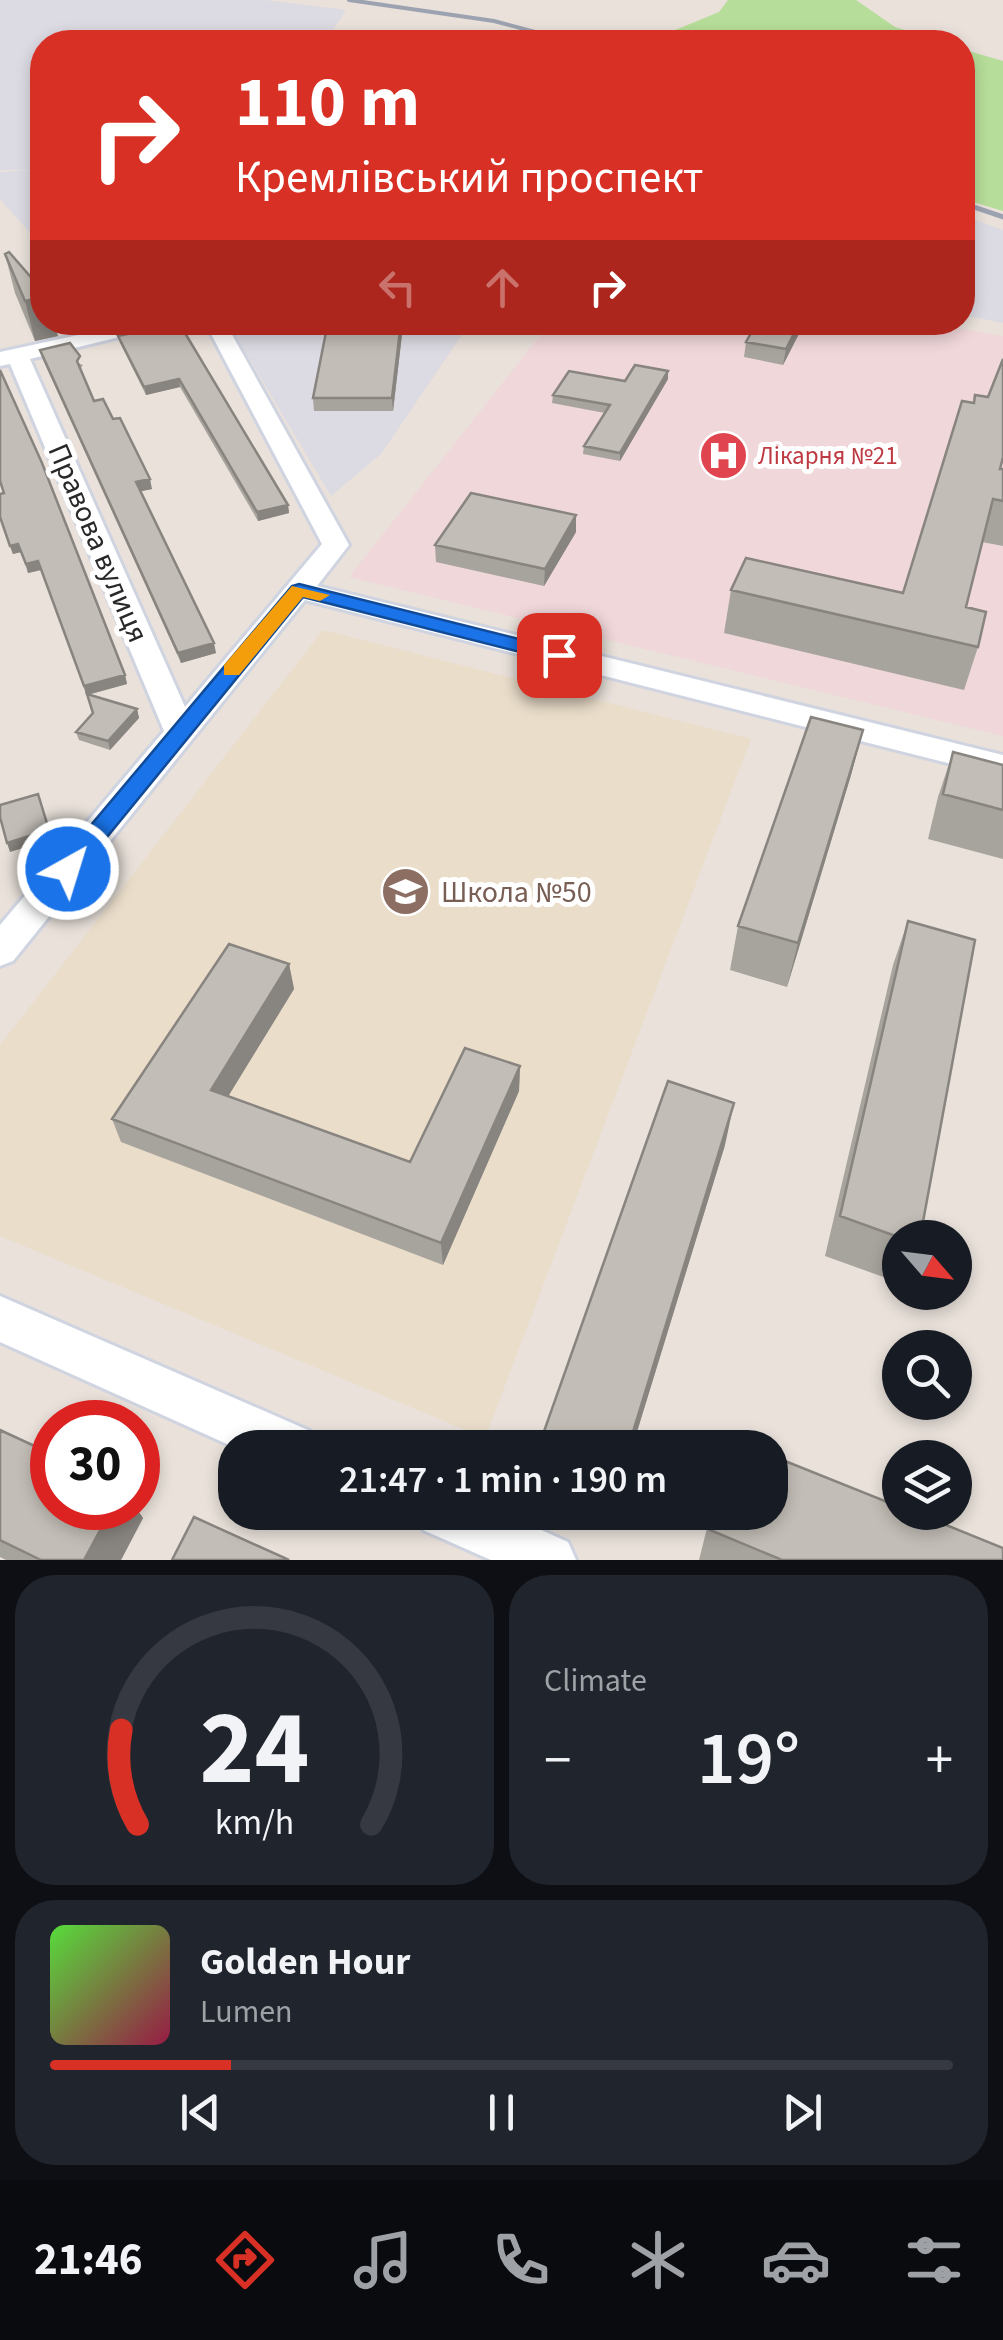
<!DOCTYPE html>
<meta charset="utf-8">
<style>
:root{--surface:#171b24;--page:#20242c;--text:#f1f3f6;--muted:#9ea1a6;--line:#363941;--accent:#d93025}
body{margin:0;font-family:"Source Sans 3",sans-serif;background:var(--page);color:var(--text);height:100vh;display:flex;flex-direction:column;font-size:38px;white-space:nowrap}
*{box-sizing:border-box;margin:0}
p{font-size:32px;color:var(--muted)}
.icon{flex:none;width:55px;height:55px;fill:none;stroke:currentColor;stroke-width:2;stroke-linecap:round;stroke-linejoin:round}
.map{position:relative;height:1560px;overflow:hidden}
.details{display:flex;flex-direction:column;gap:15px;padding:15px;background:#0d0f14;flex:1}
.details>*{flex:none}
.top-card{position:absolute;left:30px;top:30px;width:945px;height:305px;border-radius:40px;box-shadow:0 5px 15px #0003;background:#d93025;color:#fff;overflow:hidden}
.needle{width:65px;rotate:118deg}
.fabs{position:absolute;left:882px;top:1220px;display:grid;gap:20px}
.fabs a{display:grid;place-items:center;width:90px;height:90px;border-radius:50%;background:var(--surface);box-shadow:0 5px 15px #0003;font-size:50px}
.speed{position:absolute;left:30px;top:1400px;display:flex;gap:20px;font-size:50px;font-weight:700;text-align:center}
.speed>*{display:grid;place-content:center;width:130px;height:130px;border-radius:50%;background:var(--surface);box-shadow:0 5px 15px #0003;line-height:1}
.speed .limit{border:15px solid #d22;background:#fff;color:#111}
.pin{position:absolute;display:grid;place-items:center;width:85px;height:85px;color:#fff;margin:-42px;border-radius:20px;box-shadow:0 5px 15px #0006}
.me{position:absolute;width:110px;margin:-55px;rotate:39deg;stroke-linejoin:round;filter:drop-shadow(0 0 8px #0008)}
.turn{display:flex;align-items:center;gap:35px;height:210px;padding:0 40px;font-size:45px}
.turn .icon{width:130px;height:130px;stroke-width:2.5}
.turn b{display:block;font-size:70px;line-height:85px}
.lanes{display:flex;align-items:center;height:95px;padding:0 40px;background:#0003;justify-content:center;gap:50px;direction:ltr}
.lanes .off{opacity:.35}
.big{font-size:75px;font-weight:600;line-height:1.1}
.details .tile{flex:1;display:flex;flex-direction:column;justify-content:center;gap:15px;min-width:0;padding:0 35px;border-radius:40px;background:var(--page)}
.details .dial{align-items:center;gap:0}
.dial svg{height:260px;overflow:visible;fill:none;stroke:var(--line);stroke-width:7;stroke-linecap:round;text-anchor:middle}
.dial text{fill:var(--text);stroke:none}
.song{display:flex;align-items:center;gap:30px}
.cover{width:120px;height:120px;border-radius:15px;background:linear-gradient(135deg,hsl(110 70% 55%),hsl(340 70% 35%))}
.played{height:10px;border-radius:5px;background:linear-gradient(90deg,var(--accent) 20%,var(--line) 20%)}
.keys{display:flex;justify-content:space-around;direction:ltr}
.heat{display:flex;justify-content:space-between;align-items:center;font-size:55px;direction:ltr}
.details .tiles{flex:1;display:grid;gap:15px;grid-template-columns:1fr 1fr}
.tile:last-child{grid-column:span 2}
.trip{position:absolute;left:218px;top:1430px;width:570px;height:100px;border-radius:40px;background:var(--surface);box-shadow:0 5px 15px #0003;font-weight:600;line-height:100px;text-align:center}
.tab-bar{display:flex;height:160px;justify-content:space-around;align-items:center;background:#090b0e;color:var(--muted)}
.tab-bar .icon{width:70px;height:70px}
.tab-bar .selected{color:var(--accent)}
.tab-bar b{font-size:45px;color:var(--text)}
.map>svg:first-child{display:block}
</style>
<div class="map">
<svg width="1003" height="1560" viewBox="0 0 1003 1560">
<rect width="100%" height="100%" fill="#e9e1da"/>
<path fill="#dcdae2" d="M 0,0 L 265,0 L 346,10 L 325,42 L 42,42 L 41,245 L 0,199 L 0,172 L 35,170 L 0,170 Z
M 962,215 L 1003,230 L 1003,323 L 963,315 Z
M 228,323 L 470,323 L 381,454 L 331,496 Z"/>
<path fill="#eaddca" d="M 323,630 L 751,739 L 485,1438 L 0,1236 L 0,1045 Z"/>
<path fill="#f0d7da" d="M 924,322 L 1003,336 L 1003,736 L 349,577 L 550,323 Z"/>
<path fill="#b6dd99" d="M 728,0 L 856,0 L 895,27 L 943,42 L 646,42 L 719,12 Z
M 962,49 L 1003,61 L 1003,211 L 963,199 Z"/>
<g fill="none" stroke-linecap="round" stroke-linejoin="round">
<defs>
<path id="minor" d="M 138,322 L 180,322 L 30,359 L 185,707 L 322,544 L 210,332 L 199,322 L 225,322 L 349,545 L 317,586 L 1003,755 L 1003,777 L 305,600 L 13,961 L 0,966 L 0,925 L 164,731 L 10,364 L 0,366 L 0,352 Z
M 0,1296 L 310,1431 L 317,1448 L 236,1448 L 0,1342 Z
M 416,1512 L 501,1512 L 568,1542 L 576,1560 L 491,1560 L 423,1530 Z"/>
</defs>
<use href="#minor" stroke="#cfd4e0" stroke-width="6"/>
<use href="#minor" fill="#fff" fill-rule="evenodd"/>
<path stroke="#9da2b1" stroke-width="4" d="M 349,0 L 494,21 L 573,42"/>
<path stroke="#9da2b1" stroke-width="5" d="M 962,203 L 1003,217"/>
</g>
<path fill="#a7a39d" d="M 5,254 L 58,336 L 35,341 L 15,293 Z
M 805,322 L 783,365 L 744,357 L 746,342 Z
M 179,323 L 288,505 L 289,513 L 258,521 L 180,387 L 146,395 L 120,343 L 118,336 Z
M 403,326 L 393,411 L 314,411 L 313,398 Z
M 40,350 L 83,365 L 80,369 L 94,401 L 113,419 L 152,489 L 140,491 L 216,653 L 181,663 L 43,360 Z
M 668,379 L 620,461 L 583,454 L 584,446 L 605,413 L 552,403 L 553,395 L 625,381 Z
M 973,403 L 1000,469 L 1003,469 L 1003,546 L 982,542 L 966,607 L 978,647 L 964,690 L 724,633 L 731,590 L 903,593 Z
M 576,515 L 576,532 L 544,586 L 436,562 L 435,545 Z
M 0,518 L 125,675 L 127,684 L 88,695 L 137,709 L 139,718 L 110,750 L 79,740 L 76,732 L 93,713 L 41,570 L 28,573 L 21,552 L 13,554 Z
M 863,730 L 851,775 L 787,987 L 730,970 L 738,926 Z
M 953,752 L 1003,765 L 1003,859 L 928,839 L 938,797 Z
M 908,921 L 900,1238 L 900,1283 L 825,1256 L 893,965 Z
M 289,964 L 294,989 L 228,1096 L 410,1162 L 520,1066 L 519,1091 L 443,1265 L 121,1142 L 112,1119 Z
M 725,1145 L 632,1448 L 541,1448 L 542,1437 Z
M 0,1430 L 52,1508 L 136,1508 L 143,1518 L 121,1560 L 6,1560 L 0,1557 Z
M 711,1512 L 770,1512 L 1003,1560 L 699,1560 Z"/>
<path fill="#88847f" d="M 42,297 L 42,322 L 54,322 L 58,336 L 35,341 L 25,301 Z
M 401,322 L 402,322 L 403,326 L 393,411 L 392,398 Z
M 800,322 L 805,322 L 783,365 L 786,349 Z
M 668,371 L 668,379 L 620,461 L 620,453 Z
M 179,379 L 180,387 L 146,395 L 144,387 Z
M 150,479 L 152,489 L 138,492 L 136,482 Z
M 288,505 L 289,513 L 258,521 L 257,512 Z
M 576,515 L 576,532 L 544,586 L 545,569 Z
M 18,544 L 21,552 L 13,554 L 10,546 Z
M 38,561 L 41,570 L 28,573 L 26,564 Z
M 214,643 L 216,653 L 181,663 L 178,653 Z
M 125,675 L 127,684 L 86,695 L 84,686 Z
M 137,709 L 139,718 L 110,750 L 108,741 Z
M 863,730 L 851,775 L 787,987 L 798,943 Z
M 38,794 L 52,839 L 10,852 L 7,843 Z
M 289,964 L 294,989 L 218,1113 L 211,1090 Z
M 520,1066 L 519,1091 L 443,1265 L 441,1243 Z
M 734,1103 L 725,1145 L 632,1448 L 628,1448 Z
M 112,1508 L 136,1508 L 143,1518 L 121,1560 L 84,1560 Z"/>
<path fill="#c2bdb6" stroke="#88847f" stroke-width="2.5" d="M 9,252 L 42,290 L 42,297 L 25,301 L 5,254 Z
M 328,322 L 401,322 L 392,398 L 313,398 Z
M 757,322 L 800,322 L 786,349 L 746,342 Z
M 179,323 L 288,505 L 257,512 L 179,379 L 144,387 L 118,336 Z
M 70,343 L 80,356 L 77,361 L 94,401 L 103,399 L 113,419 L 120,418 L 150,479 L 136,482 L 214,643 L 178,653 L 40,350 Z
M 1003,359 L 1003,457 L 1000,469 L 1003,469 L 1003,501 L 993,499 L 966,607 L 986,612 L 978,647 L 731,590 L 746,558 L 903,593 L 962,401 L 974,403 L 975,395 L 988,397 Z
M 635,365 L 668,371 L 620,453 L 584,446 L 610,405 L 553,395 L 569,371 L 625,381 Z
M 0,370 L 42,463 L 125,675 L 84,686 L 38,561 L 26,564 L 18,544 L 10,546 L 0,517 L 0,494 L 4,493 L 0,481 Z
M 471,493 L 576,515 L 545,569 L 435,545 Z
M 87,694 L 137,709 L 108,741 L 76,732 L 93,713 Z
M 811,717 L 863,730 L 798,943 L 738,926 Z
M 953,752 L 1003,765 L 1003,810 L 943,794 Z
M 38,794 L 49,830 L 7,843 L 0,817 L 0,805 Z
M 908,921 L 975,940 L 920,1238 L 901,1238 L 840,1216 Z
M 229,944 L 289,964 L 211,1090 L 410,1162 L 465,1048 L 520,1066 L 441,1243 L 112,1119 Z
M 668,1081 L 734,1103 L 628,1448 L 568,1448 L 542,1437 Z
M 0,1430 L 52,1454 L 52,1508 L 112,1508 L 84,1560 L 41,1560 L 0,1540 Z
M 733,1440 L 751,1448 L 731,1448 Z
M 770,1455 L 900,1507 L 900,1512 L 914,1512 L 1003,1548 L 1003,1560 L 782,1560 L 710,1530 L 714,1512 L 770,1512 Z
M 194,1517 L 289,1560 L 172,1560 Z"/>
<path fill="#1a73e8" stroke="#114b97" stroke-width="2.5" d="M 299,584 L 559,649 L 569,655 L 559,662 L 303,597 L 76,875 L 59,875 L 55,869 L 59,863 L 292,586 Z"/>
<path fill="#f59e0b" d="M 292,586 L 330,595 L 320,601 L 303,597 L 239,675 L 224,675 L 224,665 Z"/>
<defs>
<symbol id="hospital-disc" viewBox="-11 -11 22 22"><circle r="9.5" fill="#e0444e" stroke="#fff"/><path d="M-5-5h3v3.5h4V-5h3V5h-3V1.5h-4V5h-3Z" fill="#fff"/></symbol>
<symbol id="school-disc" viewBox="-11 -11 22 22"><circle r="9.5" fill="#8d6e63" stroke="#fff"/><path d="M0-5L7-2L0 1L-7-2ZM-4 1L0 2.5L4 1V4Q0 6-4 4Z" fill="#fff"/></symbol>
</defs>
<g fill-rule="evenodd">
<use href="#hospital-disc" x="696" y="428" width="55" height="55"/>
<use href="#school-disc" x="378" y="864" width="55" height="55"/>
</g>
<g text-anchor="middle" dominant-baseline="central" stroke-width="10" stroke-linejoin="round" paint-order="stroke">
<g font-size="25" fill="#be3a42" stroke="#fff" text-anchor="start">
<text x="758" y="456">Лікарня №21</text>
</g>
<g font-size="30" fill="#282828" stroke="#fff">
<text transform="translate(98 543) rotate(67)">Правова вулиця</text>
</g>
<g font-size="30" fill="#785e54" stroke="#fff" text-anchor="start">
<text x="441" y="892">Школа №50</text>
</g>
</g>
</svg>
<div class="fabs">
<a><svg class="needle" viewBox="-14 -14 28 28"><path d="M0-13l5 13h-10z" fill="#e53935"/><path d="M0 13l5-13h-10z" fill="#9ea1a6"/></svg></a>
<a><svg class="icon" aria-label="search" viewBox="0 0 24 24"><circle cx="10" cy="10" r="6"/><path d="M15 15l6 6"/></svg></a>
<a><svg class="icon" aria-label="layers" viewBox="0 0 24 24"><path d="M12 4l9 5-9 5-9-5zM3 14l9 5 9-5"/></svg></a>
</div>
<div class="speed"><div class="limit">30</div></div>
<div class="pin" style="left:559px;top:655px;background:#d93025"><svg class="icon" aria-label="arrive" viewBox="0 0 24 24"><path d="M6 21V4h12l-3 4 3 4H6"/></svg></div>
<svg class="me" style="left:68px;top:869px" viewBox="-20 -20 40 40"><circle r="17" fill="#1a73e8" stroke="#fff" stroke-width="3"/><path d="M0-11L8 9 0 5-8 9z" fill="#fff"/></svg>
<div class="trip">21:47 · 1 min · 190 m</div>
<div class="top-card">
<div class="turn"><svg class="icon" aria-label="right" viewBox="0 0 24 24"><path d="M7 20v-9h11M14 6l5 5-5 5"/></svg><div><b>110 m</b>Кремлівський проспект</div></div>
<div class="lanes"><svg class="icon off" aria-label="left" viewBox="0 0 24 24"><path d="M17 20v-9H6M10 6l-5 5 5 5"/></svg><svg class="icon off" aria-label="ahead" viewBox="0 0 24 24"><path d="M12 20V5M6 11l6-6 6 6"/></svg><svg class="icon" aria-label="right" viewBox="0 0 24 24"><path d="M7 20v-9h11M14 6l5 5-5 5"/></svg></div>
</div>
</div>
<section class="details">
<div class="tiles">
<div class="tile dial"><svg viewBox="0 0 100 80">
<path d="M14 69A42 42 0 1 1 86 69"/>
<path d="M14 69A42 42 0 0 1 9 40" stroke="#d93025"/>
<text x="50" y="56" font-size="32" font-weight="700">24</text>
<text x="50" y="72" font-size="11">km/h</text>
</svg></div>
<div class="tile"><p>Climate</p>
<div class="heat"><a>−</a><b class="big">19°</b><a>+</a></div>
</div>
<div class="tile">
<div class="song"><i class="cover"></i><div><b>Golden Hour</b><p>Lumen</p></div></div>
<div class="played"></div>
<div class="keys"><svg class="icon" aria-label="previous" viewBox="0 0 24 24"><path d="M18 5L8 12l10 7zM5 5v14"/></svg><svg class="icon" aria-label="pause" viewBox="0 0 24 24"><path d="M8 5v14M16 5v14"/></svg><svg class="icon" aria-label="next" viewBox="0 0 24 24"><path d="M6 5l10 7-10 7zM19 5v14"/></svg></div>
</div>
</div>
</section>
<nav class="tab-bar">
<b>21:46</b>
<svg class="icon selected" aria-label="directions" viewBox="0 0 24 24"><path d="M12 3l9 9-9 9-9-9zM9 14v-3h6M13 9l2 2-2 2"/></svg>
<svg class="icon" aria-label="music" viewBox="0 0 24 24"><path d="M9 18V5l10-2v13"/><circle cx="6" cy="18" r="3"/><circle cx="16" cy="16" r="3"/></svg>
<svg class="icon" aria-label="phone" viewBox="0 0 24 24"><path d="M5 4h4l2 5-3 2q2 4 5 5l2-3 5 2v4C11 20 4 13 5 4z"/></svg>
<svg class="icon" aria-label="climate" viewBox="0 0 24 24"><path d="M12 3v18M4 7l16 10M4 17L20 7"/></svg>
<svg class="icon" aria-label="car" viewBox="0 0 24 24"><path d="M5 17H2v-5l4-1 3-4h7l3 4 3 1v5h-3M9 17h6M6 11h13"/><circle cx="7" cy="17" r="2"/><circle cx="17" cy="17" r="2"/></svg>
<svg class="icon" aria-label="filters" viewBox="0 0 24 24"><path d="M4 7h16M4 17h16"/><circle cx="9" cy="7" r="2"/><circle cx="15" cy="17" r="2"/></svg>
</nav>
